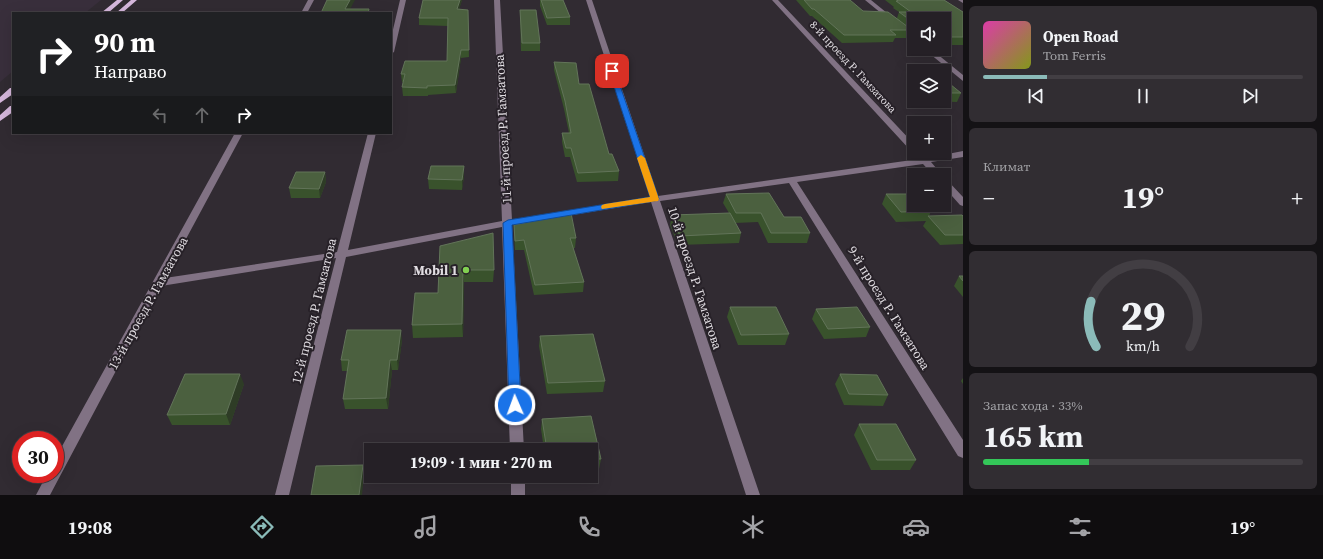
<!DOCTYPE html>
<html lang="ru">
<meta charset="utf-8">
<style>
:root{--surface:#252026;--page:#312d32;--text:#f1f3f6;--muted:#a3a3a7;--line:#423e43;--accent:#8bbbb9}
body{margin:0;font-family:"Source Serif 4",serif;background:var(--page);color:var(--text);height:100vh;display:flex;flex-direction:column;font-size:15px;white-space:nowrap}
*{box-sizing:border-box;margin:0}
p{font-size:13px;color:var(--muted)}
.icon{flex:none;width:22px;height:22px;fill:none;stroke:currentColor;stroke-width:2;stroke-linecap:round;stroke-linejoin:round}
.map{position:relative;flex:1;overflow:hidden}
.panel{display:flex;flex-direction:column;gap:6px;padding:6px;background:#141215;width:360px}
.panel>*{flex:none}
.top-card{position:absolute;left:12px;top:12px;width:380px;height:122px;border-radius:0px;box-shadow:0 4px 16px #0002,0 0 0 1px var(--line);background:#202124;color:#fff;overflow:hidden}
.fabs{position:absolute;left:907px;top:12px;display:grid;gap:8px}
.fabs a{display:grid;place-items:center;width:44px;height:44px;border-radius:0px;background:var(--surface);box-shadow:0 4px 16px #0002,0 0 0 1px var(--line);font-size:20px}
.speed{position:absolute;left:12px;top:431px;display:flex;gap:8px;font-size:20px;font-weight:700;text-align:center}
.speed>*{display:grid;place-content:center;width:52px;height:52px;border-radius:50%;background:var(--surface);box-shadow:0 4px 16px #0002,0 0 0 1px var(--line);line-height:1}
.speed .limit{border:6px solid #d22;background:#fff;color:#111}
.pin{position:absolute;display:grid;place-items:center;width:34px;height:34px;color:#fff;margin:-17px;border-radius:8px;box-shadow:0 2px 6px #0006}
.me{position:absolute;width:44px;margin:-22px;rotate:358deg;stroke-linejoin:round;filter:drop-shadow(0 0 3px #0008)}
.turn{display:flex;align-items:center;gap:14px;height:84px;padding:0 16px;font-size:18px}
.turn .icon{width:52px;height:52px;stroke-width:2.5}
.turn b{display:block;font-size:28px;line-height:34px}
.lanes{display:flex;align-items:center;height:38px;padding:0 16px;background:#0003;justify-content:center;gap:20px;direction:ltr}
.lanes .off{opacity:.35}
.big{font-size:30px;font-weight:700;line-height:1.1}
.panel .tile{flex:1;display:flex;flex-direction:column;justify-content:center;gap:6px;min-width:0;padding:0 14px;border-radius:6px;background:var(--page)}
.panel .dial{align-items:center;gap:0}
.dial svg{height:104px;overflow:visible;fill:none;stroke:var(--line);stroke-width:7;stroke-linecap:round;text-anchor:middle}
.dial text{fill:var(--text);stroke:none}
.song{display:flex;align-items:center;gap:12px}
.cover{width:48px;height:48px;border-radius:6px;background:linear-gradient(135deg,hsl(320 70% 55%),hsl(70 70% 35%))}
.played{height:4px;border-radius:2px;background:linear-gradient(90deg,var(--accent) 20%,var(--line) 20%)}
.keys{display:flex;justify-content:space-around;direction:ltr}
.heat{display:flex;justify-content:space-between;align-items:center;font-size:22px;direction:ltr}
.charge{height:6px;border-radius:3px;background:linear-gradient(90deg,#34c759 33%,var(--line) 0)}
.trip{position:absolute;left:364px;top:443px;width:234px;height:40px;border-radius:0px;background:var(--surface);box-shadow:0 4px 16px #0002,0 0 0 1px var(--line);font-weight:700;line-height:40px;text-align:center}
.dock{display:flex;height:64px;justify-content:space-around;align-items:center;background:#0f0d0f;color:var(--muted)}
.dock .icon{width:28px;height:28px}
.dock .on{color:var(--accent)}
.dock b{font-size:18px;color:var(--text)}
main{display:flex;flex:1;min-height:0}
.map>svg:first-child{display:block}
</style>
<main>
<div class="map">
<svg width="963" height="495" viewBox="0 0 963 495">
<rect width="100%" height="100%" fill="#312b32"/>
<path fill="#392f3c" d="M 0,0 L 101,0 L 85,13 L 13,13 L 13,71 L 0,82 Z"/>
<g fill="none" stroke-linecap="round" stroke-linejoin="round">
<path fill="#817284" fill-rule="evenodd" d="M 308,0 L 314,0 L 307,13 L 301,13 Z
M 400,0 L 406,0 L 394,52 L 391,54 L 391,38 Z
M 494,0 L 500,0 L 512,220 L 650,197 L 586,0 L 592,0 L 658,196 L 919,159 L 917,157 L 921,154 L 927,158 L 963,151 L 963,157 L 931,162 L 942,175 L 933,175 L 923,164 L 797,182 L 963,440 L 963,458 L 958,456 L 789,183 L 660,201 L 760,495 L 746,495 L 651,202 L 512,225 L 524,450 L 510,450 L 502,227 L 346,257 L 289,495 L 275,495 L 336,258 L 161,286 L 50,495 L 36,495 L 47,474 L 55,474 L 55,459 L 235,133 L 243,133 L 165,278 L 337,252 L 368,133 L 376,133 L 348,250 L 502,221 Z
M 772,0 L 778,0 L 914,144 L 914,151 L 911,151 Z
M 865,0 L 871,0 L 914,35 L 914,40 Z
M 958,0 L 963,0 L 963,3 Z
M 924,49 L 931,49 L 963,75 L 963,81 Z
M 944,179 L 947,180 L 963,197 L 963,206 L 960,205 L 944,187 Z
M 511,476 L 525,476 L 525,495 L 511,495 Z"/>
<path fill="#d5b7dc" fill-rule="evenodd" d="M 117,0 L 123,0 L 108,13 L 101,13 Z
M 131,0 L 137,0 L 122,13 L 116,13 Z
M 10,88 L 13,88 L 13,94 L 0,103 L 0,97 Z
M 10,106 L 13,106 L 13,112 L 0,121 L 0,115 Z"/>
</g>
<path fill="#39522c" d="M 462,0 L 459,9 L 468,10 L 469,57 L 461,58 L 456,93 L 428,95 L 428,96 L 403,96 L 402,87 L 403,82 L 402,82 L 401,74 L 447,61 L 448,26 L 419,25 L 419,18 Z
M 540,0 L 563,0 L 570,17 L 570,25 L 547,25 L 540,6 Z
M 796,0 L 850,0 L 863,11 L 897,18 L 899,12 L 893,8 L 894,7 L 885,0 L 944,0 L 963,12 L 963,45 L 944,45 L 944,19 L 914,19 L 914,33 L 911,31 L 909,38 L 895,38 L 893,42 L 842,43 L 812,16 L 810,16 Z
M 520,10 L 540,43 L 540,51 L 521,51 L 520,17 Z
M 554,62 L 579,84 L 609,154 L 619,171 L 618,181 L 577,182 L 570,157 L 565,157 L 562,142 L 562,133 L 569,133 L 564,109 L 554,70 Z
M 944,80 L 961,93 L 957,102 L 928,101 L 927,101 L 944,101 Z
M 325,172 L 326,182 L 320,198 L 291,198 L 289,188 Z
M 464,176 L 462,190 L 429,189 L 428,179 Z
M 726,194 L 784,217 L 810,233 L 807,243 L 768,243 L 758,222 L 735,223 L 741,233 L 739,243 L 678,245 L 670,225 L 672,215 L 729,213 L 723,203 Z
M 886,194 L 931,211 L 929,216 L 963,216 L 963,244 L 940,245 L 923,226 L 926,221 L 896,222 L 882,204 Z
M 514,225 L 576,238 L 575,248 L 573,248 L 584,282 L 583,292 L 534,295 L 524,250 L 515,250 L 514,234 Z
M 440,246 L 494,270 L 493,282 L 464,282 L 463,337 L 413,338 L 412,325 L 438,293 Z
M 959,276 L 963,276 L 963,297 L 954,286 Z
M 730,307 L 789,334 L 785,345 L 738,345 L 727,317 Z
M 816,309 L 870,327 L 866,337 L 824,339 L 812,319 Z
M 540,336 L 605,381 L 603,392 L 547,394 L 539,346 Z
M 402,340 L 398,370 L 392,370 L 388,409 L 345,409 L 343,399 L 348,371 L 342,371 L 341,360 Z
M 840,374 L 888,395 L 883,406 L 844,405 L 835,384 Z
M 963,378 L 963,384 L 961,381 Z
M 244,384 L 230,425 L 172,425 L 167,415 Z
M 591,416 L 601,459 L 599,469 L 591,470 L 591,450 L 544,450 L 541,429 L 542,419 Z
M 859,424 L 916,460 L 910,470 L 871,470 L 854,435 Z"/>
<path fill="#2e3c26" d="M 350,0 L 355,0 L 348,13 L 345,9 Z
M 460,0 L 462,0 L 457,17 L 457,9 Z
M 461,50 L 461,58 L 456,93 L 455,85 Z
M 464,166 L 464,176 L 462,190 L 462,180 Z
M 325,172 L 326,182 L 320,198 L 319,189 Z
M 463,270 L 464,282 L 463,337 L 462,324 Z
M 401,330 L 402,340 L 398,370 L 397,360 Z
M 390,360 L 392,370 L 388,409 L 386,398 Z
M 240,374 L 244,384 L 230,425 L 226,414 Z
M 363,465 L 364,476 L 362,495 L 359,495 Z"/>
<path fill="#4b603f" stroke="#627459" d="M 327,0 L 350,0 L 345,9 L 369,9 L 368,13 L 321,13 Z
M 423,0 L 460,0 L 457,9 L 468,10 L 469,50 L 461,50 L 455,85 L 427,86 L 427,88 L 402,87 L 405,74 L 401,74 L 405,61 L 447,61 L 448,18 L 419,18 Z
M 541,0 L 563,0 L 570,17 L 547,18 Z
M 804,0 L 850,0 L 863,11 L 888,12 L 912,30 L 890,30 L 896,35 L 844,35 L 814,9 L 812,9 Z
M 897,0 L 944,0 L 963,12 L 963,37 L 945,37 L 944,36 L 944,19 L 914,19 L 914,23 L 899,12 L 911,12 L 896,1 L 898,1 Z
M 520,10 L 536,10 L 540,43 L 522,43 Z
M 554,62 L 576,63 L 579,84 L 589,84 L 609,154 L 612,154 L 619,171 L 578,173 L 571,148 L 566,148 L 562,133 L 571,133 L 565,101 Z
M 944,80 L 945,80 L 961,93 L 944,93 Z
M 431,166 L 464,166 L 462,180 L 428,179 Z
M 296,172 L 325,172 L 319,189 L 289,188 Z
M 769,193 L 784,217 L 801,217 L 810,233 L 771,233 L 761,213 L 736,213 L 726,194 Z
M 886,194 L 914,194 L 914,205 L 925,205 L 931,211 L 901,212 Z
M 571,213 L 576,238 L 570,238 L 584,282 L 535,285 L 524,240 L 515,241 L 514,225 Z
M 730,213 L 741,233 L 680,236 L 672,215 Z
M 962,215 L 963,216 L 963,235 L 945,235 L 928,216 Z
M 493,233 L 494,270 L 463,270 L 462,324 L 412,325 L 415,293 L 438,293 L 440,246 Z
M 959,276 L 963,276 L 963,281 Z
M 730,307 L 776,307 L 789,334 L 741,335 Z
M 857,307 L 870,327 L 828,329 L 816,309 Z
M 347,330 L 401,330 L 397,360 L 390,360 L 386,398 L 343,399 L 349,360 L 341,360 Z
M 593,334 L 605,381 L 548,383 L 540,336 Z
M 185,374 L 240,374 L 226,414 L 167,415 Z
M 840,374 L 877,375 L 888,395 L 849,394 Z
M 591,416 L 601,459 L 591,459 L 591,450 L 547,450 L 542,419 Z
M 859,424 L 896,424 L 916,460 L 877,460 Z
M 363,465 L 359,495 L 311,495 L 316,466 Z"/>
<path fill="#1a73e8" stroke="#114b97" d="M 610,70 L 615,71 L 659,199 L 655,201 L 512,225 L 521,405 L 519,408 L 515,409 L 511,408 L 509,405 L 503,223 L 508,220 L 650,197 L 609,71 Z"/>
<path fill="#f59e0b" d="M 641,155 L 645,158 L 659,199 L 658,201 L 602,209 L 601,207 L 602,205 L 605,204 L 650,197 L 637,158 Z"/>
<circle fill="#81d051" stroke="#272128" stroke-width="1.5" cx="466" cy="270" r="4"/>
<g text-anchor="middle" dominant-baseline="central" stroke-width="4" stroke-linejoin="round" paint-order="stroke">
<g font-size="11" fill="#e1dde2" stroke="#272128">
<text transform="translate(853 67) rotate(47)">8-й проезд Р. Гамзатова</text>
</g>
<g font-size="13" fill="#e1dde2" stroke="#272128">
<text transform="translate(503 129) rotate(-93)">11-й проезд Р. Гамзатова</text>
<text transform="translate(695 278) rotate(72)">10-й проезд Р. Гамзатова</text>
<text transform="translate(148 303) rotate(-61)">13-й проезд Р. Гамзатова</text>
<text transform="translate(889 308) rotate(58)">9-й проезд Р. Гамзатова</text>
<text transform="translate(314 311) rotate(-76)">12-й проезд Р. Гамзатова</text>
</g>
<g font-size="13" font-weight="bold" fill="#e1dde2" stroke="#272128" text-anchor="end">
<text x="458" y="270">Mobil 1</text>
</g>
</g>
</svg>
<div class="fabs">
<a><svg class="icon" aria-label="sound" viewBox="0 0 24 24"><path d="M4 9h4l5-4v14l-5-4H4zM17 9q2 3 0 6"/></svg></a>
<a><svg class="icon" aria-label="layers" viewBox="0 0 24 24"><path d="M12 4l9 5-9 5-9-5zM3 14l9 5 9-5"/></svg></a>
<a>+</a>
<a>−</a>
</div>
<div class="speed"><div class="limit">30</div></div>
<div class="pin" style="left:612px;top:71px;background:#d93025"><svg class="icon" aria-label="arrive" viewBox="0 0 24 24"><path d="M6 21V4h12l-3 4 3 4H6"/></svg></div>
<svg class="me" style="left:515px;top:405px" viewBox="-20 -20 40 40"><circle r="17" fill="#1a73e8" stroke="#fff" stroke-width="3"/><path d="M0-11L8 9 0 5-8 9z" fill="#fff"/></svg>
<div class="trip">19:09 · 1 мин · 270 m</div>
<div class="top-card">
<div class="turn"><svg class="icon" aria-label="right" viewBox="0 0 24 24"><path d="M7 20v-9h11M14 6l5 5-5 5"/></svg><div><b>90 m</b>Направо</div></div>
<div class="lanes"><svg class="icon off" aria-label="left" viewBox="0 0 24 24"><path d="M17 20v-9H6M10 6l-5 5 5 5"/></svg><svg class="icon off" aria-label="ahead" viewBox="0 0 24 24"><path d="M12 20V5M6 11l6-6 6 6"/></svg><svg class="icon" aria-label="right" viewBox="0 0 24 24"><path d="M7 20v-9h11M14 6l5 5-5 5"/></svg></div>
</div>
</div>
<section class="panel">
<div class="tile">
<div class="song"><i class="cover"></i><div><b>Open Road</b><p>Tom Ferris</p></div></div>
<div class="played"></div>
<div class="keys"><svg class="icon" aria-label="previous" viewBox="0 0 24 24"><path d="M18 5L8 12l10 7zM5 5v14"/></svg><svg class="icon" aria-label="pause" viewBox="0 0 24 24"><path d="M8 5v14M16 5v14"/></svg><svg class="icon" aria-label="next" viewBox="0 0 24 24"><path d="M6 5l10 7-10 7zM19 5v14"/></svg></div>
</div>
<div class="tile"><p>Климат</p>
<div class="heat"><a>−</a><b class="big">19°</b><a>+</a></div>
</div>
<div class="tile dial"><svg viewBox="0 0 100 80">
<path d="M14 69A42 42 0 1 1 86 69"/>
<path d="M14 69A42 42 0 0 1 10 34" stroke="#8bbbb9"/>
<text x="50" y="56" font-size="32" font-weight="700">29</text>
<text x="50" y="72" font-size="11">km/h</text>
</svg></div>
<div class="tile"><p>Запас хода · 33%</p><b class="big">165 km</b><div class="charge"></div></div>
</section>
</main>
<nav class="dock">
<b>19:08</b>
<svg class="icon on" aria-label="directions" viewBox="0 0 24 24"><path d="M12 3l9 9-9 9-9-9zM9 14v-3h6M13 9l2 2-2 2"/></svg>
<svg class="icon" aria-label="music" viewBox="0 0 24 24"><path d="M9 18V5l10-2v13"/><circle cx="6" cy="18" r="3"/><circle cx="16" cy="16" r="3"/></svg>
<svg class="icon" aria-label="phone" viewBox="0 0 24 24"><path d="M5 4h4l2 5-3 2q2 4 5 5l2-3 5 2v4C11 20 4 13 5 4z"/></svg>
<svg class="icon" aria-label="climate" viewBox="0 0 24 24"><path d="M12 3v18M4 7l16 10M4 17L20 7"/></svg>
<svg class="icon" aria-label="car" viewBox="0 0 24 24"><path d="M5 17H2v-5l4-1 3-4h7l3 4 3 1v5h-3M9 17h6M6 11h13"/><circle cx="7" cy="17" r="2"/><circle cx="17" cy="17" r="2"/></svg>
<svg class="icon" aria-label="filters" viewBox="0 0 24 24"><path d="M4 7h16M4 17h16"/><circle cx="9" cy="7" r="2"/><circle cx="15" cy="17" r="2"/></svg>
<b>19°</b>
</nav>
